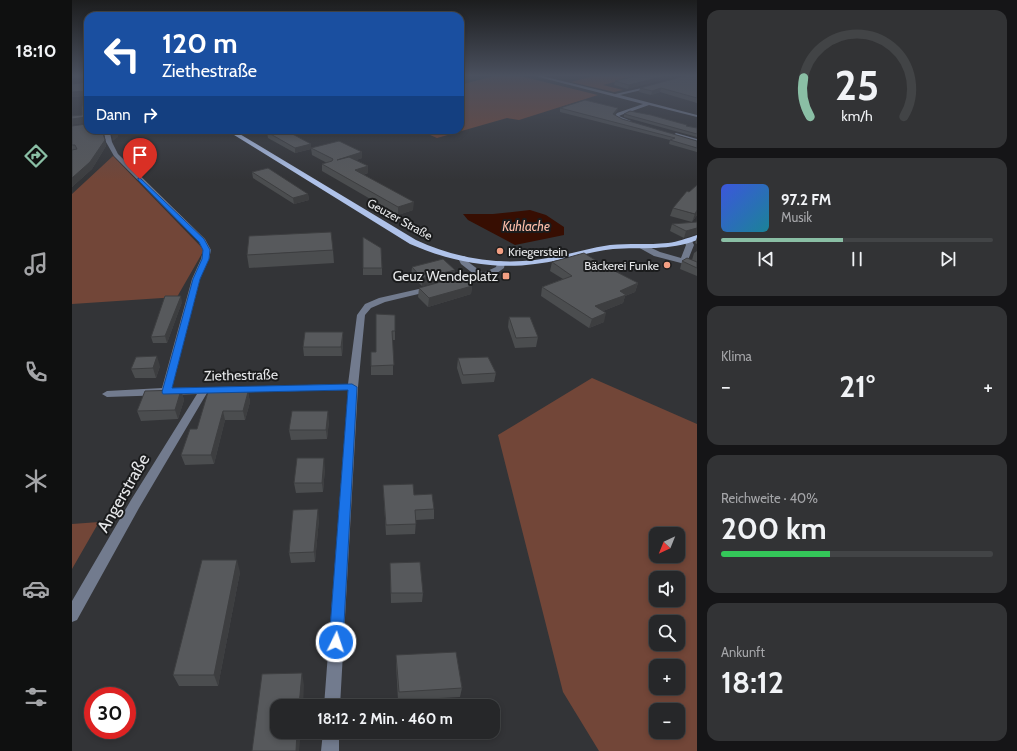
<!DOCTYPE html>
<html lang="de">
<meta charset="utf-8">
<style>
:root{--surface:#262729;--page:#323335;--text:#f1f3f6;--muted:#a4a5a8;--line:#424446;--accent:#8abfa5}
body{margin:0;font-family:Cabin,sans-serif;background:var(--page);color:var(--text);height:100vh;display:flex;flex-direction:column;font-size:15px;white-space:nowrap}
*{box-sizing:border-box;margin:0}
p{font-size:13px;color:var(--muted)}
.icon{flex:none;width:22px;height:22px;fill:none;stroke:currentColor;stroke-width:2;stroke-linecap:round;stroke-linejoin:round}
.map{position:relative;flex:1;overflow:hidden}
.side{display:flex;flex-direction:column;gap:10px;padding:10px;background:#151517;width:320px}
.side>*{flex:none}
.banner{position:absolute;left:12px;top:12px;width:380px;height:122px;border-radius:12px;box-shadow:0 2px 6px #0003,0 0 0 1px var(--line);background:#1a4fa0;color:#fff;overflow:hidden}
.needle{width:26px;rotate:223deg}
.fabs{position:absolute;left:577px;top:527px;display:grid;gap:8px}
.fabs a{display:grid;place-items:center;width:36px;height:36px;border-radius:8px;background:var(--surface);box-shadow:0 2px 6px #0003,0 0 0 1px var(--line);font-size:20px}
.speed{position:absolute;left:12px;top:687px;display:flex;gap:8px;font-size:20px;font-weight:700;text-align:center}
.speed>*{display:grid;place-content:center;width:52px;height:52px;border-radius:50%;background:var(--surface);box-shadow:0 2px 6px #0003,0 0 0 1px var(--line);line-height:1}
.speed .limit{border:6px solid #d22;background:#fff;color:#111}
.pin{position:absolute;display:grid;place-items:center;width:34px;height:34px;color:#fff;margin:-41px -17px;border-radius:50% 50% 50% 0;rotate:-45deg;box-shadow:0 0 4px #0007}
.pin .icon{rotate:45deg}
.me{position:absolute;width:44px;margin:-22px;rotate:4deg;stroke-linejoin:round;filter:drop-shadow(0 0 3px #0008)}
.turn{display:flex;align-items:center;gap:14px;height:84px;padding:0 12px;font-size:18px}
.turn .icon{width:52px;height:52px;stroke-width:2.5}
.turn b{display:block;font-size:28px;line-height:34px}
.then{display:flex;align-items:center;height:38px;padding:0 12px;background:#0003;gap:8px;font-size:15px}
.big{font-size:30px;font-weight:700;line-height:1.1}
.side .card{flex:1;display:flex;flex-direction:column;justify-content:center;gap:6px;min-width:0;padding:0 14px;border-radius:12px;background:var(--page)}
.side .dial{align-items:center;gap:0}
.dial svg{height:104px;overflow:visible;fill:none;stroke:var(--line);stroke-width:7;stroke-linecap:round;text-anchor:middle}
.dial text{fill:var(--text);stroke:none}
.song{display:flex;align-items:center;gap:12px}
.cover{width:48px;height:48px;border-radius:6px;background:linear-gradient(135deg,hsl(230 70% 55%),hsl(190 70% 35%))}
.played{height:4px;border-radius:2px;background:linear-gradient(90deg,var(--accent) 45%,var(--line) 45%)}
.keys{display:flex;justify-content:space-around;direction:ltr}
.heat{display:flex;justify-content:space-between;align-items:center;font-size:22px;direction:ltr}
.charge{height:6px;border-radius:3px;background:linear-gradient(90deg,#34c759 40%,var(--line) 0)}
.trip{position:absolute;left:198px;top:699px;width:230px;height:40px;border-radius:12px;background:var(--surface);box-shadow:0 2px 6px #0003,0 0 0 1px var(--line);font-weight:700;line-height:40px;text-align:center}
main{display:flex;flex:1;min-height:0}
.tab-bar{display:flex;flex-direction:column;width:72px;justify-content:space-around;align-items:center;background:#0f1010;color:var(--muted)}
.tab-bar .icon{width:28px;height:28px}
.tab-bar .active{color:var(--accent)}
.tab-bar b{font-size:18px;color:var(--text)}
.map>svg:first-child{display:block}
</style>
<main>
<nav class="tab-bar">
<b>18:10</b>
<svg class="icon active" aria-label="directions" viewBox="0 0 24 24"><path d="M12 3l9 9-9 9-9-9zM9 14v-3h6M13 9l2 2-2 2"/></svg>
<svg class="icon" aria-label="music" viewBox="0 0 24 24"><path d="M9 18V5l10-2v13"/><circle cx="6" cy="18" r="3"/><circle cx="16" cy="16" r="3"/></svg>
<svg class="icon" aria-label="phone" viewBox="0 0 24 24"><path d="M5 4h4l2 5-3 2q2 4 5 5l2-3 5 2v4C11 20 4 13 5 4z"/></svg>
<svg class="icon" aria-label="climate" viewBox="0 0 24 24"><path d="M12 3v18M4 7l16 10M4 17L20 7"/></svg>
<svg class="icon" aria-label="car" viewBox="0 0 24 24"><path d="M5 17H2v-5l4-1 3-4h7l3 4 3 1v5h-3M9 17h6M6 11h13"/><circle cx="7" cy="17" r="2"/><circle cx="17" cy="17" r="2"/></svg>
<svg class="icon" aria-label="filters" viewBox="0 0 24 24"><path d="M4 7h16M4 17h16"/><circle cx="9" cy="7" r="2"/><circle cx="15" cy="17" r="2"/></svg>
</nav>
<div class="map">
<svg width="625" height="751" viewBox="0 0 625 751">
<rect width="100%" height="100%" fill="#333437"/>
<path fill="#724638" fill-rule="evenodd" d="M 426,75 L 444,75 L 526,95 L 447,120 L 435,118 L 365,138 L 347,130 L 388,130 L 388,85 Z
M 525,75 L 570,75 L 531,85 L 551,90 L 542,92 L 499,82 Z
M 41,156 L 132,250 L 105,297 L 0,304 L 0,194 Z
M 520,378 L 625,424 L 625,751 L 527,751 L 491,692 L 426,435 ZM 584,534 L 606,534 L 606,556 L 584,556 ZM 584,578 L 606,578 L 606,600 L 584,600 ZM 584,622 L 606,622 L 606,644 L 584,644 ZM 584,666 L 606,666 L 606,688 L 584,688 ZM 584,710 L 606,710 L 606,732 L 584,732 Z
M 27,522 L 0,569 L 0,524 Z"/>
<path fill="#370e02" d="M 458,210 L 474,215 L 492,227 L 492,235 L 443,245 L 396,220 L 391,214 L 421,214 Z"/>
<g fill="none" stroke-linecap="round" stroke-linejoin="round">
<path fill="#727b8e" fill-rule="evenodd" d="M 459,75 L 466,75 L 543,94 L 583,85 L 583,87 L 548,95 L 625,115 L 625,117 L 577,105 L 549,115 L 547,116 L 559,121 L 556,123 L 542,117 L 545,113 L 571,104 Z
M 35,130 L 41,130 L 38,133 L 40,142 L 46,154 L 133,239 L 139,250 L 137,259 L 128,279 L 100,388 L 276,384 L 285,315 L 293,304 L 307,298 L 360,286 L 364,288 L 363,290 L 313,302 L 299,308 L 293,315 L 286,387 L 268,706 L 252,706 L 276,390 L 135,393 L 67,508 L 5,620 L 0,622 L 0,601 L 59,500 L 125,394 L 35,397 L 30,394 L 35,391 L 90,388 L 120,279 L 129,259 L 131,250 L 127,242 L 42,156 L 34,142 L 32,133 Z
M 604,133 L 625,139 L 625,143 L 602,136 L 601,135 Z
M 613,239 L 619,239 L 622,245 L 616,260 L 625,264 L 625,269 L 609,263 L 582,256 L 564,246 L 568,244 L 571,244 L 588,252 L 609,258 L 614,245 L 612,241 Z
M 387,256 L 393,256 L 395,261 L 411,273 L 424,267 L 426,261 L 429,261 L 433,263 L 432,268 L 421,276 L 381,284 L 378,284 L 378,280 L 403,275 L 389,264 L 386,258 Z
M 251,732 L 267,732 L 267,751 L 249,751 Z"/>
<path fill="#afc2e9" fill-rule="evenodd" d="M 154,130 L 161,130 L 344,240 C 381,257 422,265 463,260 C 488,257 512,249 538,245 C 557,243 576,245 596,243 C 606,242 615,238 625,235 L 625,240 C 598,251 570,247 541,249 C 515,252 489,261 463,264 C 421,270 377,261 338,244 Z"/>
</g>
<path fill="#4b4d4f" d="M 0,75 L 16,75 L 16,130 L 33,130 L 31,132 L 34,146 L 20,169 L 0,187 L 0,126 L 14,124 L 16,123 L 10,115 L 12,96 L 0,97 Z
M 567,75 L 556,89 L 542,85 L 543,81 Z
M 625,75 L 625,103 L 588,92 L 579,95 L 567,92 L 568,88 Z
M 488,108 L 546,108 L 545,111 L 542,115 L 550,119 L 625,141 L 625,152 L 597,144 L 598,140 L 488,112 Z
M 552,114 L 615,125 L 615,126 L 625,128 L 625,137 L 552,117 Z
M 195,132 L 239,149 L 223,153 L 196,138 Z
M 239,148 L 290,152 L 290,158 L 284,160 L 296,166 L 296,173 L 291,175 L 341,210 L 326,215 L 250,171 L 250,164 L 255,163 L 240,155 Z
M 180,172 L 236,194 L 237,200 L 222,204 L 181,178 Z
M 601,208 L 625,215 L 620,222 L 598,216 Z
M 625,222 L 612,238 L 598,231 L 600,224 Z
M 625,237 L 625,244 L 623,243 Z
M 261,250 L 262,263 L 177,268 L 175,255 Z
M 625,251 L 625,276 L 608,269 L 610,261 L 620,260 L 622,253 Z
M 480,262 L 531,265 L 566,283 L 563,292 L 553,296 L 551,303 L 531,311 L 532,322 L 517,328 L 469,296 L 470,287 L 491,279 L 478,271 Z
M 340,267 L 383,270 L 382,278 L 400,286 L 399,294 L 356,307 L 346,297 L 347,288 L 375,280 L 350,286 L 339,276 Z
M 291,268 L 310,268 L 310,275 L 291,275 Z
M 110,302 L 95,343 L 81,343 L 79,337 Z
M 304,314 L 323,331 L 323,340 L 321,340 L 321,375 L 299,375 L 299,352 L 304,352 Z
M 437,317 L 466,337 L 464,347 L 443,348 L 436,327 Z
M 271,332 L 271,341 L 270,356 L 232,356 L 231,347 Z
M 386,358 L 424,373 L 422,382 L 390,384 L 385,368 Z
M 88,366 L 84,378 L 63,378 L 59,369 Z
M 109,390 L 112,400 L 106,419 L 69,421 L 65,411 Z
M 176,392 L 178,402 L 173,420 L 153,420 L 142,464 L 113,465 L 109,455 L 125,429 Z
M 257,421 L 255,439 L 219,440 L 217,430 Z
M 253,468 L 251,492 L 224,493 L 222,483 Z
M 311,485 L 342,495 L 362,509 L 362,519 L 344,520 L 343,534 L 314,535 Z
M 247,519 L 243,562 L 219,563 L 217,553 Z
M 318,563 L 351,593 L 350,602 L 319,603 Z
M 168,572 L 146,686 L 107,686 L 101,675 Z
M 324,655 L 390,688 L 388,697 L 326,700 L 324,664 Z"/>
<path fill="#3d3e40" d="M 597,75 L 611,75 L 556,89 L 557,85 Z
M 16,78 L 16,83 L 0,84 L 0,79 Z
M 589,88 L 588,92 L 579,95 L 580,91 Z
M 13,91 L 15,96 L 0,97 L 0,92 Z
M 546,108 L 545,111 L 541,117 L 541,114 Z
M 14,117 L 16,123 L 0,125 L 0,119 Z
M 30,130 L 33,130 L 31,132 L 34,146 L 20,169 L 0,187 L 0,178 Z
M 45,130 L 46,130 L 46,137 L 41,141 L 40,135 Z
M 239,144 L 239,149 L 223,153 L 223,148 Z
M 290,152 L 290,158 L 265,167 L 265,160 Z
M 296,166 L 296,173 L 283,177 L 283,170 Z
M 236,194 L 237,200 L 222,204 L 221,198 Z
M 342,202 L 341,210 L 326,215 L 326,207 Z
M 625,210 L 625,215 L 620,222 L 623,214 Z
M 625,228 L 625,234 L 612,238 L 614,231 Z
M 383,270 L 382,279 L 350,286 L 350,278 Z
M 566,283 L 563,292 L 553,296 L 551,303 L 521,315 L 523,306 L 548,291 Z
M 400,286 L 399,294 L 356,307 L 357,298 Z
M 109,296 L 110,302 L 95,343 L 93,336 Z
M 534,313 L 532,322 L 517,328 L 520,319 Z
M 271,332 L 271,341 L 270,356 L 269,347 Z
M 85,356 L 88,366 L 84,378 L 81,368 Z
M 109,390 L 112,400 L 106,419 L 103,410 Z
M 176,392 L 178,402 L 173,420 L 171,411 Z
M 151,411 L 153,420 L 142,464 L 139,455 Z
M 256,411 L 257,421 L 255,439 L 254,430 Z
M 252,458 L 253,468 L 251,492 L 250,483 Z
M 246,509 L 247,519 L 243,562 L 242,552 Z
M 165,560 L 168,572 L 146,686 L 142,675 Z
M 230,673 L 232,685 L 231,706 L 227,706 Z
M 225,732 L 229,732 L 227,751 L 224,751 Z"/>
<path fill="#57595c" stroke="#3d3e40" d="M 0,75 L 16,75 L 16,130 L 30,130 L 33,140 L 18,162 L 0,178 L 0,150 L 5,149 L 3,145 L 0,145 L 0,126 L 14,124 L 16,122 L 14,117 L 0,119 L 0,116 L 10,115 L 10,107 L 13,91 L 0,92 L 0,84 L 15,82 L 16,78 L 0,79 Z
M 567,75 L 597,75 L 557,85 L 543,81 Z
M 616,75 L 625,75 L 625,98 L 589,88 L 580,91 L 568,88 Z
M 513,100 L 546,108 L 541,114 L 550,119 L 625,141 L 625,148 L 598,140 L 603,138 L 488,108 Z
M 558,111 L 579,115 L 615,125 L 614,126 L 625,128 L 625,134 L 552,114 Z
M 39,130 L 45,130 L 45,131 L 40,135 Z
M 197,130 L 213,130 L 239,144 L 223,148 L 195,132 Z
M 267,141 L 290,152 L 265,160 L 277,157 L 296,166 L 283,170 L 342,202 L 326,207 L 250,164 L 260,161 L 261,159 L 239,148 Z
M 196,168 L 236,194 L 221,198 L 180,172 Z
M 625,185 L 625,210 L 623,214 L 601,208 L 615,191 L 617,192 Z
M 625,222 L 625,228 L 614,231 L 600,224 Z
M 259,232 L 261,250 L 175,255 L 177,236 Z
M 291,237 L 309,248 L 310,268 L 291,268 Z
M 512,253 L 531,265 L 566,283 L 548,291 L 554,295 L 523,306 L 534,313 L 520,319 L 470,287 L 500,276 L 480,262 Z
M 615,258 L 625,262 L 625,268 L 610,261 Z
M 371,259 L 383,270 L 350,278 L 340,267 Z
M 390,276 L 400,286 L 357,298 L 347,288 Z
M 93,296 L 109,296 L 93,336 L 79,337 Z
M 304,314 L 323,315 L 323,331 L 320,331 L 322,365 L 299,366 L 299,352 L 304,352 Z
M 437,317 L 458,317 L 466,337 L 444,338 Z
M 233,332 L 271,332 L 269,347 L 231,347 Z
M 85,356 L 81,368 L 59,369 L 64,357 Z
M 416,357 L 424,373 L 391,375 L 386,358 Z
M 109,390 L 103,410 L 65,411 L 73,391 Z
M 136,392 L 176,392 L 171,411 L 151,411 L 139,455 L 109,455 L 118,429 L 125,429 Z
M 220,411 L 256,411 L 254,430 L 217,430 Z
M 225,458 L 252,458 L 250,483 L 222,483 Z
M 341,484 L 342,495 L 360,494 L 362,509 L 343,510 L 344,524 L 314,525 L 311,485 Z
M 246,509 L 242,552 L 217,553 L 221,510 Z
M 130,560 L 165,560 L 142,675 L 101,675 Z
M 348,562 L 351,593 L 319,593 L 318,563 Z
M 384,652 L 390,688 L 327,692 L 324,655 Z
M 230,673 L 227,706 L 205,706 L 205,732 L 225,732 L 224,751 L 180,751 L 190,674 Z"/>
<linearGradient id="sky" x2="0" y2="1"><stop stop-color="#1c1d1e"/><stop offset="0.42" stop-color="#4a505e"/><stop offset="1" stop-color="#4a505e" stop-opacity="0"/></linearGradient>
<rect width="625" height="180" fill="url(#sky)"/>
<path fill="#1a73e8" stroke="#114b97" d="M 68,178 L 132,239 L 138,250 L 137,259 L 128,279 L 100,388 L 280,384 L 285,387 L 271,642 L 269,647 L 264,649 L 260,647 L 257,642 L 276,390 L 91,394 L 90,392 L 121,279 L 130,259 L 131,250 L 127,242 L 66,180 L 66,178 Z"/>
<g fill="#f39f83" stroke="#1b1c1d" stroke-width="1.5">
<circle cx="428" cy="251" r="4"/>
<circle cx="595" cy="265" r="4"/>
<rect x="430" y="272" width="8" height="8" rx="2"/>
</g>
<g text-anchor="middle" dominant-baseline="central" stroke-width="4" stroke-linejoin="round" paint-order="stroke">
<g font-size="12" fill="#e6e7e9" stroke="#1b1c1d">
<text transform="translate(328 219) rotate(29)">Geuzer Straße</text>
</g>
<g font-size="12" fill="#e6e7e9" stroke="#1b1c1d" text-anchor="start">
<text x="436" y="251">Kriegerstein</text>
<text x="587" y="265" text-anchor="end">Bäckerei Funke</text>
</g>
<g font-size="13" font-style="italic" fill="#febea9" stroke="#1b1c1d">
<text x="454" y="226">Kuhlache</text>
</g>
<g font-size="14" fill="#e6e7e9" stroke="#1b1c1d" text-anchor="end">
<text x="426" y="276">Geuz Wendeplatz</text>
</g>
<g font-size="14" fill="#e6e7e9" stroke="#1b1c1d">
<text transform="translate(169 375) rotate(-1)">Ziethestraße</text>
</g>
<g font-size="17" fill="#e6e7e9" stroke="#1b1c1d">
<text transform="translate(51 493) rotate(-60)">Angerstraße</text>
</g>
</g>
</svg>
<div class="fabs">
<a><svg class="needle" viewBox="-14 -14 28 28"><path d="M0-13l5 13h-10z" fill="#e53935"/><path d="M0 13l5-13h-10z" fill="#a4a5a8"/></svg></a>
<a><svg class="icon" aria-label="sound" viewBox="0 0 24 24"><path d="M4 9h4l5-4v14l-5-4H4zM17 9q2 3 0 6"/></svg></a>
<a><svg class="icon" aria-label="search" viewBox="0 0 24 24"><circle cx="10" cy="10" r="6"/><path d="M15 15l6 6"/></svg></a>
<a>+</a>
<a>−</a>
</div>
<div class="speed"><div class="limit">30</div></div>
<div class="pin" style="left:68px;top:179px;background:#d93025"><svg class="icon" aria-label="arrive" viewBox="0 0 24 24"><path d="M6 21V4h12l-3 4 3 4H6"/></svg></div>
<svg class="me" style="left:264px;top:642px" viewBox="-20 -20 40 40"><circle r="17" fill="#1a73e8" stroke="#fff" stroke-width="3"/><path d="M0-11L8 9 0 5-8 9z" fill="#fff"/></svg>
<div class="trip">18:12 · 2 Min. · 460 m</div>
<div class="banner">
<div class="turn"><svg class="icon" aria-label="left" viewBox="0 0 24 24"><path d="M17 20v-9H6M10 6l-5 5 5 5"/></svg><div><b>120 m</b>Ziethestraße</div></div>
<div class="then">Dann<svg class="icon" aria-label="right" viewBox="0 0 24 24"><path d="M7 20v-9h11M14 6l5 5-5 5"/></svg></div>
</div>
</div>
<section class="side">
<div class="card dial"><svg viewBox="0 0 100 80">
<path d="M14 69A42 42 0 1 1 86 69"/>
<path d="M14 69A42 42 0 0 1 9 39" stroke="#8abfa5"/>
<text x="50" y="56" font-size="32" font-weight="700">25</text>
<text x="50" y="72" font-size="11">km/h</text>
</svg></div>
<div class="card">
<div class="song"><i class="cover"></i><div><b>97.2 FM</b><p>Musik</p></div></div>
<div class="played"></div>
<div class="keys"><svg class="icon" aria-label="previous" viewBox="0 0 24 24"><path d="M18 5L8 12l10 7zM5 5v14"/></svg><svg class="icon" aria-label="pause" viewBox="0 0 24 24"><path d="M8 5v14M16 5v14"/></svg><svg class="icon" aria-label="next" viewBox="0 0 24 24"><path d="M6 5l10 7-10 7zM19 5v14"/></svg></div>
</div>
<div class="card"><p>Klima</p>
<div class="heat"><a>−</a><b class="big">21°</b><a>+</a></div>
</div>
<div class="card"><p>Reichweite · 40%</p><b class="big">200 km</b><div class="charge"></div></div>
<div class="card"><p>Ankunft</p><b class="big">18:12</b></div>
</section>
</main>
